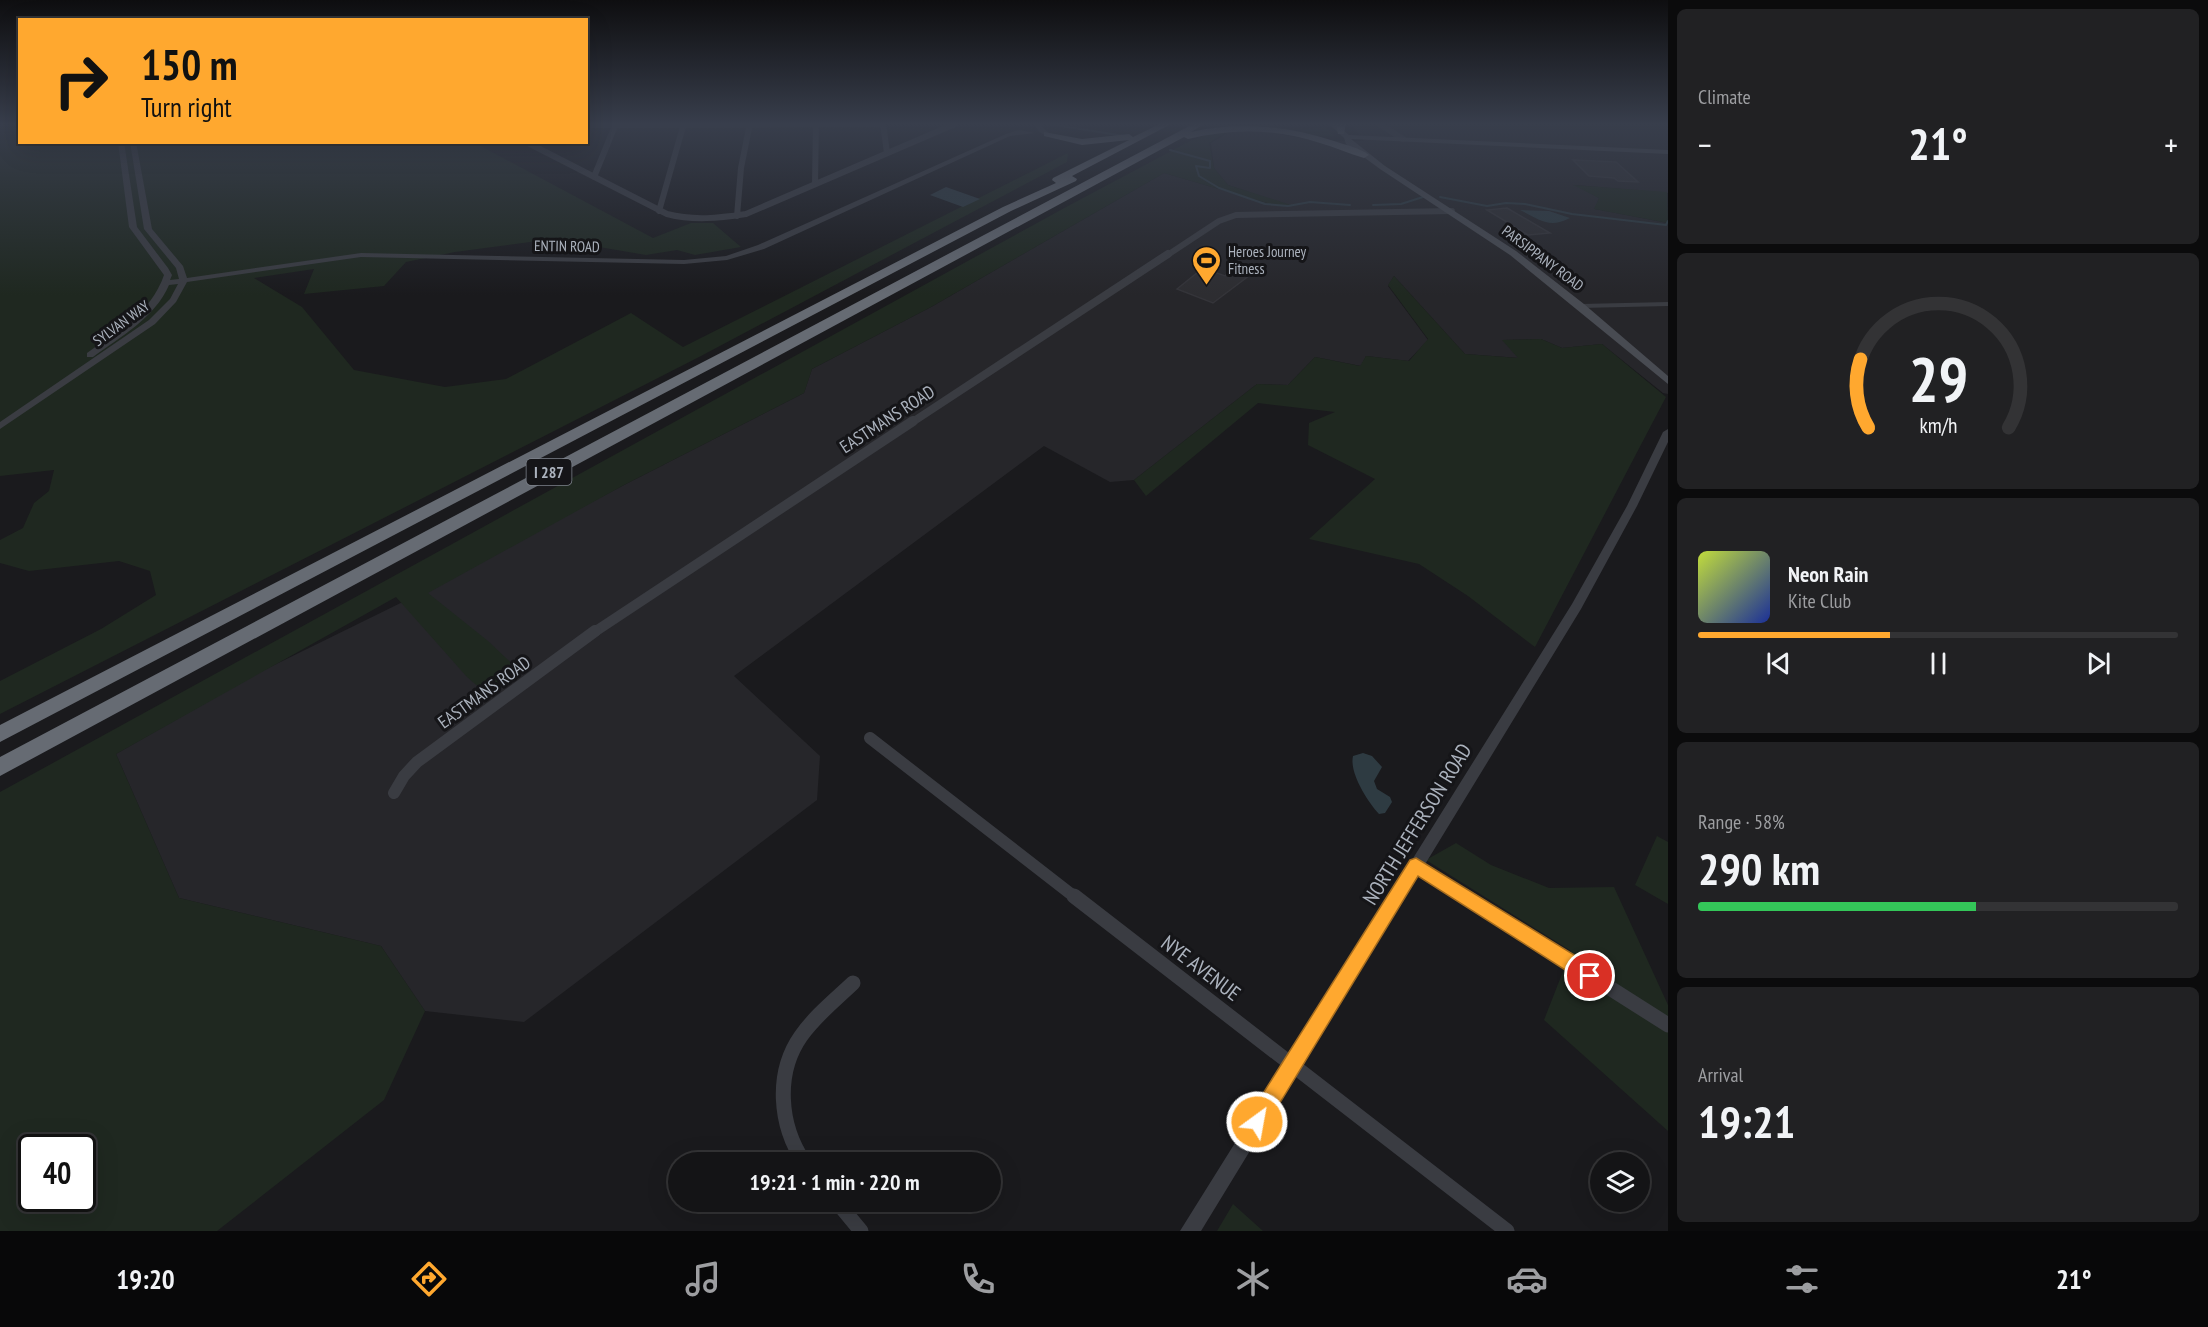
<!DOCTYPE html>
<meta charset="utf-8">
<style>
:root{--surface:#141416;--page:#212123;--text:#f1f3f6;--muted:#9d9ea1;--line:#333335;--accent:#ffa82f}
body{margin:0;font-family:"PT Sans Narrow",sans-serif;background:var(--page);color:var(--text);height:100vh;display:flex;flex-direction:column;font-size:22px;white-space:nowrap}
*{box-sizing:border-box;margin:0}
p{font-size:20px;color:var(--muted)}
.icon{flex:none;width:33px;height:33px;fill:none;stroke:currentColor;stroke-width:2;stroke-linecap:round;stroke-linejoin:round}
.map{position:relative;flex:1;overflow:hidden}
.sheet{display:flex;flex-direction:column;gap:9px;padding:9px;background:#0b0b0c;width:540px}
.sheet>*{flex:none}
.hud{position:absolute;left:18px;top:18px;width:570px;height:126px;border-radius:0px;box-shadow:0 6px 24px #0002,0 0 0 2px var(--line);background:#ffa82f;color:#111;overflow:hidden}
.fabs{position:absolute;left:1590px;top:1152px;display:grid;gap:12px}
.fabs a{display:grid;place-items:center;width:60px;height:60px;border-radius:50%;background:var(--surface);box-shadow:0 6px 24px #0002,0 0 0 2px var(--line);font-size:30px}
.speed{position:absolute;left:18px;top:1134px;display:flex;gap:12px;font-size:30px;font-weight:700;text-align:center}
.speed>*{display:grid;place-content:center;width:78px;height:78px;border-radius:50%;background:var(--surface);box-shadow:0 6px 24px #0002,0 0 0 2px var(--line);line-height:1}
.speed .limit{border:3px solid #111;border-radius:9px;background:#fff;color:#111}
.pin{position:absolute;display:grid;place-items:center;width:51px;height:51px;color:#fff;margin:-26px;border:3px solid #fff;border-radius:50%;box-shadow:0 2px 6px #0007}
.me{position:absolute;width:66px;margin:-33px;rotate:32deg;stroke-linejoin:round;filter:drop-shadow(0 0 4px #0008)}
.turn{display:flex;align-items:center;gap:21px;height:126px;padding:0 24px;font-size:27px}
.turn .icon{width:78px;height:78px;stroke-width:2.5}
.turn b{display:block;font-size:42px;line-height:51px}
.big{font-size:45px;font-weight:800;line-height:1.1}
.sheet .widget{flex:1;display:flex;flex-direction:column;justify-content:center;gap:9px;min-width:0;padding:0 21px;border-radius:9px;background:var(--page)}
.sheet .dial{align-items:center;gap:0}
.dial svg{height:156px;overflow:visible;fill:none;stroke:var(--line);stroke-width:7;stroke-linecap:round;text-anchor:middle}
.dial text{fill:var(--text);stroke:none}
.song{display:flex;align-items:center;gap:18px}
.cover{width:72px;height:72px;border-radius:9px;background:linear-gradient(135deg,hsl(70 70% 55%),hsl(230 70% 35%))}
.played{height:6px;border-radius:3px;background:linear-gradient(90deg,var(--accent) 40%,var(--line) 40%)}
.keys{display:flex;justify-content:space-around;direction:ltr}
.heat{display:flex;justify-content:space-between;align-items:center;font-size:33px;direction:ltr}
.charge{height:9px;border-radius:4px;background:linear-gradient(90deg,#34c759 58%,var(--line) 0)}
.trip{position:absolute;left:668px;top:1152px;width:333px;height:60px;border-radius:30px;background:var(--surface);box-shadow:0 6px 24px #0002,0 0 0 2px var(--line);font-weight:800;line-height:60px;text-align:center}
.tabs{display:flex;height:96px;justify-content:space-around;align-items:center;background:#080809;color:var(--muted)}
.tabs .icon{width:42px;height:42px}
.tabs .current{color:var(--accent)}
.tabs b{font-size:27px;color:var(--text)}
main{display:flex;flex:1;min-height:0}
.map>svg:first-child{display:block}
</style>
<main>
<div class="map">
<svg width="1668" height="1231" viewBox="0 0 1668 1231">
<rect width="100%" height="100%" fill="#1a1a1d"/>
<path fill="#26262a" d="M 1351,123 L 1668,123 L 1668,193 L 1575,185 L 1599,198 L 1595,209 L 1668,223 L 1668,394 L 1663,393 L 1602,344 L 1562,348 L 1541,339 L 1503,340 L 1519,358 L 1465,354 L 1394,276 L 1388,286 L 1428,340 L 1408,361 L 1366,356 L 1361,366 L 1315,357 L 1288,385 L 1257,384 L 1134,480 L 1110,482 L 1044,446 L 734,676 L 820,756 L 817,800 L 524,1022 L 425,1011 L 381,946 L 179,898 L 116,754 L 256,674 L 421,593 L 624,485 L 804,393 L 812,369 L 931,307 L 1164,173 L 1274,205 L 1289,205 L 1228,185 L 1214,168 L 1211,143 L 1229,132 L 1265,132 L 1318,141 L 1364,141 Z"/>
<path fill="#1f2820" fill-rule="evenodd" d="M 0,123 L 19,123 L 20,142 L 475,143 L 653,238 L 691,223 L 713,223 L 741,247 L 695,255 L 677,250 L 646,255 L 552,239 L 455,252 L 406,262 L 384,286 L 304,294 L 314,269 L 254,278 L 302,307 L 354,370 L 445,387 L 506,379 L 631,313 L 683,347 L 1068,153 L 1067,162 L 701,356 L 0,714 L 0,681 L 101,629 L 156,595 L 150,571 L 119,561 L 29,571 L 0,563 L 0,540 L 23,528 L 34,503 L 49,491 L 54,470 L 0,476 Z
M 1216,123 L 1261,123 L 1296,131 L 1325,127 L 1335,136 L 1319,136 L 1255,126 L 1208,128 Z
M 1216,131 L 1228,131 L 1209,143 L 1214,168 L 1228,185 L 1291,205 L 1274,205 L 1164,173 L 931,307 L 812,369 L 804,393 L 624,485 L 428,593 L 488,641 L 522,673 L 489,696 L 467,677 L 396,597 L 116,754 L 179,898 L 381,946 L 425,1011 L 384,1100 L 217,1231 L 0,1231 L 0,792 L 1068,206 L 1190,141 ZM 32,1148 L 82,1148 L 82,1198 L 32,1198 Z
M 1573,185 L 1667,192 L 1668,223 L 1594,209 L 1599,198 Z
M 1394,276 L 1465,354 L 1518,358 L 1502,340 L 1541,339 L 1562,348 L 1602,344 L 1666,397 L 1535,647 L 1468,596 L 1419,564 L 1309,539 L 1375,479 L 1308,445 L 1309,423 L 1335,412 L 1258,403 L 1146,496 L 1134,480 L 1257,384 L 1288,385 L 1315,357 L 1360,366 L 1366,356 L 1409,361 L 1428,339 L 1388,285 Z
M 1657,836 L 1668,842 L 1668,904 L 1635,885 Z
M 1456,843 L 1491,865 L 1549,888 L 1614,887 L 1668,1005 L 1668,1131 L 1544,1020 L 1571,951 L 1426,860 Z
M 1233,1204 L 1263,1231 L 1217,1231 Z"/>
<path fill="#2e3b42" d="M 946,187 L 980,199 L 963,207 L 930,195 Z
M 1520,210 L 1549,211 L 1570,218 C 1549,229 1540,220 1520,210 Z
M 1363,753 L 1372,756 L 1382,767 L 1374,781 L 1377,789 L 1390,797 L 1392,802 L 1385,813 L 1379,814 C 1368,802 1349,773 1353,756 Z"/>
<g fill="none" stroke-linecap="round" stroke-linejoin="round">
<path stroke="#2e3b42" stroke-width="2" d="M 1043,123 L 1124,136
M 1170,150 L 1210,161 L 1210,168 L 1196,166 L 1199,176 L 1219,188 L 1265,204 L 1288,206 L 1310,202 L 1350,205
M 1440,197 L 1487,206 L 1506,203 L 1525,204 L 1572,214 L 1666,225 L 1668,221
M 1373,205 L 1401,204 L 1423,197"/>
</g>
<path fill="#2d2d31" stroke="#343439" stroke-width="1.5" d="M 1573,160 L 1616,162 L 1638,182 L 1618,181 L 1614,178 L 1589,176 Z
M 1507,208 L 1550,233 L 1528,235 L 1487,210 Z
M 1203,268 L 1225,276 L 1233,269 L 1250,275 L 1213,303 L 1177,289 Z"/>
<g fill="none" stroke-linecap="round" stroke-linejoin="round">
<path stroke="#3a3c42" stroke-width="6" d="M 883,123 L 887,153
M 1378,123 L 1403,139
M 586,125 L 883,124
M 526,142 L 667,214 C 694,221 719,218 746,214 L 955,124
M 594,177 L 616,123
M 815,184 L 816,123
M 659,211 L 684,123
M 737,216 L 741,168 L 750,123
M 1166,256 L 1219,221 L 1236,215 L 1452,211"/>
<path stroke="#3a3c42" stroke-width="8" d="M 911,423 L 1168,254"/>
<path stroke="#3a3c42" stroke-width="10" d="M 593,633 L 913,421"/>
<path stroke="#3a3c42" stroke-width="12" d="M 870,738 L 1076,898
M 394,793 L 404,776 L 417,762 L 595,631
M 1416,865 L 1467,898"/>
<path stroke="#3a3c42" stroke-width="15" d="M 1074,896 L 1507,1231
M 1465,896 L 1668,1025
M 804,1162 C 779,1125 775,1073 801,1036 C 815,1016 835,1000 853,983
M 837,1202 L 861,1231"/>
<path fill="#3a3c42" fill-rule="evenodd" d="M 1035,123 L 1041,123 L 1042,127 L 1049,133 L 1049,135 C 1042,136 1036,130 1035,123 Z
M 1019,130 L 1035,133 L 1010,136 L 764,249 L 727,260 L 684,264 L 361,257 L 187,282 L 176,302 L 155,324 L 0,429 L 0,422 L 149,320 L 170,299 L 178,284 L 169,285 C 155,318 120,337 93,357 L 87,357 L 87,353 C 117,331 151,313 164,275 L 129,227 L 118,142 L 124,142 L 137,227 L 168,268 L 172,275 L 170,280 L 179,279 L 176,268 L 144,229 L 130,142 L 136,142 L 152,229 L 183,266 L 187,278 L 361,253 L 684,260 L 726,256 L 758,245 L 1006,134 Z
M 1668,302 L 1668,306 L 1581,308 L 1577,306 L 1581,304 Z
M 1668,429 L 1668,442 L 1637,506 L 1581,609 L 1201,1231 L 1180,1231 L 1572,604 L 1627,506 L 1663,432 Z"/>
<path fill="#484b52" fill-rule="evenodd" d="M 1328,123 L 1335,123 L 1349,135 L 1668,150 L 1668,154 L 1351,139 L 1385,166 L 1516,251 L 1584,304 L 1668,376 L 1668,384 L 1510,255 L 1380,169 L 1346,144 L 1344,138 Z"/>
<path fill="#666b73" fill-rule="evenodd" d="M 1162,123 L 1173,123 L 1072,176 L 1077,179 L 1076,181 L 1011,211 L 0,742 L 0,725 L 1003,207 L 1056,183 L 1052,180 L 1053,178 L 1129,140 L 1082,145 L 1044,136 L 1044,132 L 1082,139 L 1129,134 L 1133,137 Z
M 1195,123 L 1206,123 L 1191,132 C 1240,121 1287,126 1334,141 C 1346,145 1360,148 1369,155 L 1364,158 C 1349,154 1335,147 1320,143 C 1276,129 1233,128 1188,139 L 1184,137 L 0,776 L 0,757 Z
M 1336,123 L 1346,123 L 1344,134 L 1338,134 Z"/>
</g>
<linearGradient id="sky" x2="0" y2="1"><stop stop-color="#0e0e10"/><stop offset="0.42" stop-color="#383e4c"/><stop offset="1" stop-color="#383e4c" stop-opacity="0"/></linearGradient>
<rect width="1668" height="295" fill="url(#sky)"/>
<path fill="#ffa82f" stroke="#a66d1f" stroke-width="1.5" d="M 1416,858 L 1597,969 L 1600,976 L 1597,982 L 1590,985 L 1584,982 L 1418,876 L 1264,1129 L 1257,1132 L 1250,1129 L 1247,1122 L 1250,1114 L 1410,860 Z"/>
<defs>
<symbol id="stadium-pin" viewBox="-11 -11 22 30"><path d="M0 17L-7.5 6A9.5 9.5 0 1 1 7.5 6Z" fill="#ffa82f" stroke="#151518"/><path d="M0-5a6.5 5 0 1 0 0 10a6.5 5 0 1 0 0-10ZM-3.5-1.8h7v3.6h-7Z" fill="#111"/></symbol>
</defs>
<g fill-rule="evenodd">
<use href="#stadium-pin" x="1190" y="244" width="33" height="45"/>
</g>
<g text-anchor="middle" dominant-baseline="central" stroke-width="6" stroke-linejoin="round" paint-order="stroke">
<g font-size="15" fill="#abb2bd" stroke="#151518">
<text transform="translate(567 246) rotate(1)">ENTIN ROAD</text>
<text transform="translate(1543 258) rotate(37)">PARSIPPANY ROAD</text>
<text transform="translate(121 323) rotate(-36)">SYLVAN WAY</text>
</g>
<g font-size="15" fill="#abb2bd" stroke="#151518" text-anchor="start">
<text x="1228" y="251">Heroes Journey<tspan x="1228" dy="17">Fitness</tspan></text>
</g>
<rect fill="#151518" stroke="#7e838c" stroke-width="1.5" x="526.5" y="459" width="45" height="26" rx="4.5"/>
<g font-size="16" font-weight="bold" fill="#abb2bd">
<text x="549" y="472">I 287</text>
</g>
<g font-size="18" fill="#abb2bd" stroke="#151518">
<text transform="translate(887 419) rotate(-33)">EASTMANS ROAD</text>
<text transform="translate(484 692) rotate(-36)">EASTMANS ROAD</text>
</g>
<g font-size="21" fill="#abb2bd" stroke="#151518">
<text transform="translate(1417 824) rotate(-58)">NORTH JEFFERSON ROAD</text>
<text transform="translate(1201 968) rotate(37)">NYE AVENUE</text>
</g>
</g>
</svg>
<div class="fabs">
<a><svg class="icon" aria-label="layers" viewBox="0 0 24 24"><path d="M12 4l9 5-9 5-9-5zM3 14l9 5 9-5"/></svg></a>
</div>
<div class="speed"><div class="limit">40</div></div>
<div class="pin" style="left:1590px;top:976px;background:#d93025"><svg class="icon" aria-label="arrive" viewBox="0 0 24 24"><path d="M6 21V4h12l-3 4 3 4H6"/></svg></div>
<svg class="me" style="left:1257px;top:1122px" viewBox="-20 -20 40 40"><circle r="17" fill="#ffa82f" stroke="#fff" stroke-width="3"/><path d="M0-11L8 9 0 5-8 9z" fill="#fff"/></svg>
<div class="trip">19:21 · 1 min · 220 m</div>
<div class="hud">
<div class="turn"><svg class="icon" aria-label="right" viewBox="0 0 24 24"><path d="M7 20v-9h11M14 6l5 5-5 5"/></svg><div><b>150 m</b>Turn right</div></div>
</div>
</div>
<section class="sheet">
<div class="widget"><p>Climate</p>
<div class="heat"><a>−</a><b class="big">21°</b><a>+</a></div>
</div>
<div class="widget dial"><svg viewBox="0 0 100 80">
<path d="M14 69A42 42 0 1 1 86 69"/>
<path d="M14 69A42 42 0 0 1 10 34" stroke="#ffa82f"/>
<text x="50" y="56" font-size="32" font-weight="700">29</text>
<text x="50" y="72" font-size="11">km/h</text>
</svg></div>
<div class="widget">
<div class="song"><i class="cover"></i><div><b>Neon Rain</b><p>Kite Club</p></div></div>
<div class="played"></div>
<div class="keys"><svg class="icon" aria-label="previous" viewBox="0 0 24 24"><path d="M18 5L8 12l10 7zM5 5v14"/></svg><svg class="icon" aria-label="pause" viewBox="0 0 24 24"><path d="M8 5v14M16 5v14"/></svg><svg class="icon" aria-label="next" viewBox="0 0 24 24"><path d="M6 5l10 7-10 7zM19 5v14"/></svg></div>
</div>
<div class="widget"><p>Range · 58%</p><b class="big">290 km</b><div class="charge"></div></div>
<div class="widget"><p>Arrival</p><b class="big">19:21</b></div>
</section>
</main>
<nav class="tabs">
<b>19:20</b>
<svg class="icon current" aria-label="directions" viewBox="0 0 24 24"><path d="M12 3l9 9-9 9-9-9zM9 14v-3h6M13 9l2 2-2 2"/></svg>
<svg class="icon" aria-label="music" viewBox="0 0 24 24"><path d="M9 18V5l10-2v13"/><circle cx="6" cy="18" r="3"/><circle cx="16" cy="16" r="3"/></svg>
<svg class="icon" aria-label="phone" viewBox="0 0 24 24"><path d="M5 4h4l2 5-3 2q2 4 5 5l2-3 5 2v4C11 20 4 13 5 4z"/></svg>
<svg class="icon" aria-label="climate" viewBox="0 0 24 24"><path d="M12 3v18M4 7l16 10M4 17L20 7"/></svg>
<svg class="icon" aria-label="car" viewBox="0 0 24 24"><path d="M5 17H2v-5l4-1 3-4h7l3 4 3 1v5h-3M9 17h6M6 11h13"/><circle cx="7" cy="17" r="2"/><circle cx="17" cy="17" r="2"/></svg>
<svg class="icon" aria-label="filters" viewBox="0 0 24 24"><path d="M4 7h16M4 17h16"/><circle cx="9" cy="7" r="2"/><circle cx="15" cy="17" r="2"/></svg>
<b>21°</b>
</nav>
